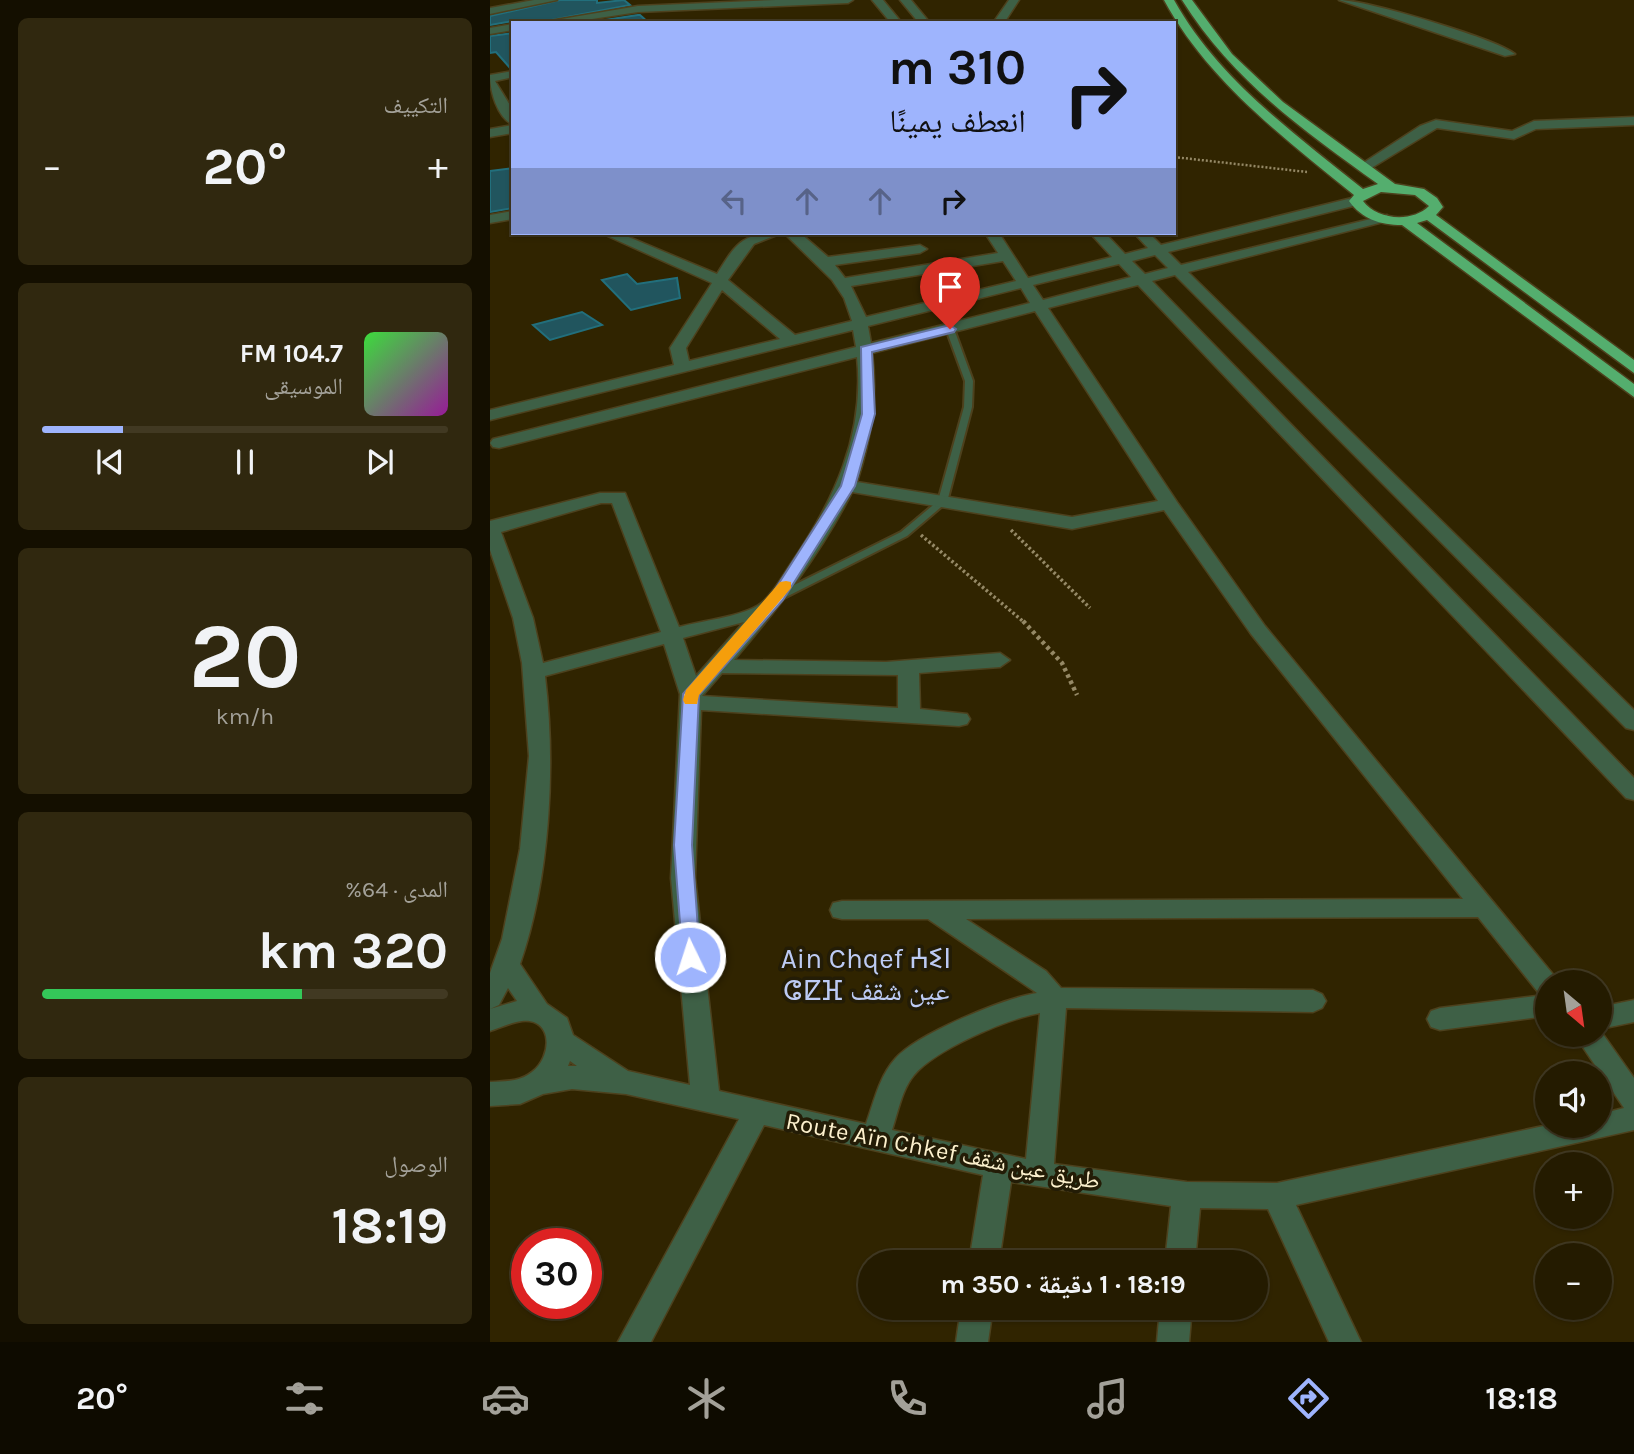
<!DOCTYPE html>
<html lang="ar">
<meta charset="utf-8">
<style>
:root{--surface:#241b00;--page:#30280f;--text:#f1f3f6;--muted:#a3a199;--line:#413922;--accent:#9eb4fd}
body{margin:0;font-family:Karla,"Noto Naskh Arabic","Noto Sans Tifinagh",sans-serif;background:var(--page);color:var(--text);direction:rtl;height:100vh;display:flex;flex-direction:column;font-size:26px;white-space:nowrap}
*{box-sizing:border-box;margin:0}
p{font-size:23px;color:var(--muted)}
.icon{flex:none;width:38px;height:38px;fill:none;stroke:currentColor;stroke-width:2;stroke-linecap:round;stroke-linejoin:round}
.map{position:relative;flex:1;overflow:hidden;direction:ltr}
.drawer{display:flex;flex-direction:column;gap:18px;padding:18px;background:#140f00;width:490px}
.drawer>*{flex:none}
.hud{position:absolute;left:21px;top:21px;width:665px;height:214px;border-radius:0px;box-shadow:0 2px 5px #0004,0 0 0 2px var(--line);direction:rtl;background:#9eb4fd;color:#111;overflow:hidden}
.needle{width:46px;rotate:151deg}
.fabs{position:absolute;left:1045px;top:970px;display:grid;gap:14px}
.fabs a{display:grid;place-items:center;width:77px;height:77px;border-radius:50%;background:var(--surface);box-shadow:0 2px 5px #0004,0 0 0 2px var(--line);font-size:35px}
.speed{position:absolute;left:21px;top:1228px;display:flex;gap:14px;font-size:35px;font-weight:700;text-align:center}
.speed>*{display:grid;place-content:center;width:91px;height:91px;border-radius:50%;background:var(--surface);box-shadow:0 2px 5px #0004,0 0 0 2px var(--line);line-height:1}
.speed .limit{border:10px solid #d22;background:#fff;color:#111}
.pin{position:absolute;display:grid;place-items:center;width:60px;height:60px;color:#fff;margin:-72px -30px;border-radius:50% 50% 50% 0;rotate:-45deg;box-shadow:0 0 7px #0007}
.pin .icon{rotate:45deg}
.me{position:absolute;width:77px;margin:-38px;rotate:356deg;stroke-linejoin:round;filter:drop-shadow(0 0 5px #0008)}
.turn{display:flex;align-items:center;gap:24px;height:147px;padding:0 35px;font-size:32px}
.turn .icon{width:91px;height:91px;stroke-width:2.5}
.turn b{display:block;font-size:49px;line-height:60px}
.lanes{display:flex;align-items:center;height:66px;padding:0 35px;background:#0003;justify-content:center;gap:35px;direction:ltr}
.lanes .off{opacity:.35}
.big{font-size:52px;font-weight:700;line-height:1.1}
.drawer .tile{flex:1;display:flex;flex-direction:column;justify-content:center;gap:10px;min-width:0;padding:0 24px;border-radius:10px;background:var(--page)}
.drawer .dial{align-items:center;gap:0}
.dial b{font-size:91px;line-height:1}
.song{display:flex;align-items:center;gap:21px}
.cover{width:84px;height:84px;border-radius:10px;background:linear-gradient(135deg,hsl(120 70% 55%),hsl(300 70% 35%))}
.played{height:7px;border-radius:4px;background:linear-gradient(90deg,var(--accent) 20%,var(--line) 20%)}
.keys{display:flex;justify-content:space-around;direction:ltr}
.heat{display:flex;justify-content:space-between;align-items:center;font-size:38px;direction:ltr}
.charge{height:10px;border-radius:5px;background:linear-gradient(90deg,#34c759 64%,var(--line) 0)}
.trip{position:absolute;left:368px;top:1250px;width:410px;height:70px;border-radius:35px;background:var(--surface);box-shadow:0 2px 5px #0004,0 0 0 2px var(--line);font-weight:700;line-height:70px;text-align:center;direction:rtl}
.dock{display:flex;height:112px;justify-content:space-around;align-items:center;background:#0e0b00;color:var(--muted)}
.dock .icon{width:49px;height:49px}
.dock .current{color:var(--accent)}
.dock b{font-size:32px;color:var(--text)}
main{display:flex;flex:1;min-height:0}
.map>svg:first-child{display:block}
</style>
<main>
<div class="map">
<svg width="1144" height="1342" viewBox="0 0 1144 1342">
<rect width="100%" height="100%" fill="#302400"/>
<path fill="#21555e" stroke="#226f7c" stroke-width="2" d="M 70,0 L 107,0 L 107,3 L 134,0 L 140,5 L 46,23 L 23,21 L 0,25 L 0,16 Z
M 150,15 L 159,23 L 95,23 L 148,15 Z
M 23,33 L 23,68 L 21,69 L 6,52 L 0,53 L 0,36 Z
M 23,168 L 23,208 L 0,212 L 0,171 Z
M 137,274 L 147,284 L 187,278 L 190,298 L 141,310 L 112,280 Z
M 92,312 L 112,325 L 60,340 L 43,325 Z"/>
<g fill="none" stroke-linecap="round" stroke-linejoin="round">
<defs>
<path id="lane" d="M 457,327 L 463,327 L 464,329 L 483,381 L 482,407 L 457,502 L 417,536 L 292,599 L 284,599 L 283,597 L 284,595 L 411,532 L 448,501 L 474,407 L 475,381 L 456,329 Z"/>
<path id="street" d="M 44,0 L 67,0 L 0,14 L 0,8 Z
M 286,0 L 363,0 L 358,3 L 148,12 L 76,23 L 48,23 L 148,6 Z
M 382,0 L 393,0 L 412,23 L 401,23 Z
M 410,0 L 421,0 L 440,23 L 429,23 Z
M 519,0 L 529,0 L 514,23 L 503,23 Z
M 849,0 C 876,0 1004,38 1025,54 L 1015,56 Z
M 23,24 L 23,30 L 0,34 L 0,28 Z
M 23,71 L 23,77 L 5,81 L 23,110 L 23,125 C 7,117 0,91 0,75 Z
M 1144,117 L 1144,125 L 1046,129 L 1024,139 L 947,128 L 878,170 L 867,167 L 930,126 L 946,120 L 1022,131 L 1044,121 Z
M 23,125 L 23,133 L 0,137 L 0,129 Z
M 866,197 L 871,198 L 871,204 L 678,252 L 691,265 L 897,215 L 897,221 L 698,272 L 1144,710 L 1144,730 L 1136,728 L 685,275 L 662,281 L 1144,778 L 1144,800 L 1136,798 L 648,285 L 558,308 L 687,502 L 775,626 L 1066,978 L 1068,982 L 1057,982 L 1057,1016 L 950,1030 L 941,1027 L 937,1019 L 941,1011 L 950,1008 L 1055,995 L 1048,992 L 988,917 L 476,919 L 556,971 L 571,988 L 823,990 L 832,994 L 836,1001 L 832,1008 L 823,1012 L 576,1008 L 564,1164 L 697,1182 L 787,1183 L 1058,1125 L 1110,1125 L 1110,1114 L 1134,1108 L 1084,1034 L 1110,1034 L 1110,1030 L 1144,1078 L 1144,1130 L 806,1205 L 871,1342 L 839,1342 L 778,1209 L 710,1208 L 705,1262 L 675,1262 L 681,1206 L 521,1182 L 509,1262 L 479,1262 L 493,1175 L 274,1125 L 161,1342 L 128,1342 L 249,1119 L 136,1094 L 82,1089 L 53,1094 L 30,1104 L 0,1106 L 0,1082 C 15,1081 30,1082 42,1072 C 62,1057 64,1018 32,1021 C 22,1022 10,1028 0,1031 L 0,1009 L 27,1001 L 18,988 L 9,1005 L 0,1009 L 0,973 L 12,939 L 30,849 L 39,756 L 32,663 L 23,618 L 0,550 L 0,521 L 110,493 L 135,493 L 189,627 C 211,621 248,617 267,606 C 279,600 292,577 300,565 C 344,501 375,435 367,357 L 9,448 L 3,447 L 0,443 L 3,439 L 366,347 L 363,330 L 0,420 L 0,410 L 184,365 L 180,348 L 222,283 L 111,233 L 129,233 L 227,274 C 247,242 252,233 292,233 L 264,244 L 238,280 L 305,335 L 362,321 L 354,298 L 342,280 L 294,233 L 310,233 L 338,257 L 430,245 L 437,249 L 430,253 L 345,265 L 355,278 L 508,253 L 495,233 L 509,233 L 538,278 L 622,257 L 600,233 L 615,233 L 635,254 L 658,248 L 644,233 L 659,233 L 671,245 ZM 665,255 L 678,268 L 655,274 L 642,261 ZM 513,261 L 526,281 L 376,317 L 361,286 ZM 629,264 L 641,277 L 553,300 L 543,285 ZM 531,288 L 540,303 L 381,343 L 378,326 ZM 232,290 L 290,339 L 199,361 L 196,348 ZM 545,311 L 668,501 L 582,517 L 367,482 C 381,438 388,399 382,353 ZM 362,492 L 582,529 L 674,510 L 761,634 L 973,899 L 352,901 L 343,903 L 340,910 L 343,917 L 352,919 L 438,919 L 547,993 C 514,998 426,1034 405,1059 C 389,1077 384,1102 376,1124 L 229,1091 L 205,878 L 211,710 L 469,726 L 477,724 L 480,719 L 477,714 L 430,709 L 429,673 L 510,667 L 520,660 L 510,653 L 396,662 L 244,660 C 289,607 330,555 362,492 ZM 111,503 L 122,503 L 171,632 L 53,663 L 43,618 L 11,532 ZM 254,622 L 206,676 L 193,638 ZM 174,644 L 190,694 L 181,878 L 200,1085 L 138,1071 L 83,1035 L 77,1018 L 57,1004 L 30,964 C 60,878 66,766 55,676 ZM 232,673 L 408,675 L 408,708 L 212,696 ZM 550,1013 L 536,1159 L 402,1130 C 408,1112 412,1089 424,1075 C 446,1049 517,1019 550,1013 ZM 80,1061 L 87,1066 L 78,1066 Z
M 23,211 L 23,219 L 0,223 L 0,215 Z
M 1144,1000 L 1144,1022 L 1110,1029 L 1110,1007 Z
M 471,1307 L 503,1307 L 498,1342 L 466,1342 Z
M 670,1307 L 702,1307 L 699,1342 L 667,1342 Z"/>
<path id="highway" d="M 674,0 L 684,0 C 728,79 804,133 873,189 L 888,184 C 813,130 742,80 692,0 L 702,0 L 742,54 L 793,102 L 905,184 L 934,189 L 947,198 L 953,207 L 946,215 L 1144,360 L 1144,373 L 937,220 L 927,223 L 1144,384 L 1144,397 L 912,225 C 890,225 872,219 859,201 L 864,195 C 793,137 718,81 674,0 ZM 891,192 L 925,195 L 939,206 C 922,223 887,220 873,201 Z"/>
</defs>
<use href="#lane" stroke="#4d411d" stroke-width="4"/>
<use href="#street" stroke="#4d411d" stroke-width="3"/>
<use href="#highway" stroke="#4d411d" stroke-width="3"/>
<path stroke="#958966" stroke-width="2.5" stroke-dasharray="2 2" stroke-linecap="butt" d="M 684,157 L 817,172"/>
<path stroke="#958966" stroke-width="3.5" stroke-dasharray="2.5 2.5" stroke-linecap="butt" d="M 521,530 L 600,608
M 431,535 L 535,623"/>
<path stroke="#958966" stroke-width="4.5" stroke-dasharray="3.5 3.5" stroke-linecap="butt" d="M 533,621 L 572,663 L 587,695"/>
<use href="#lane" fill="#3e6046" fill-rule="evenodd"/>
<use href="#street" fill="#3e6046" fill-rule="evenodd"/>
<use href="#highway" fill="#54ae6e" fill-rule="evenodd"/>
</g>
<path fill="#9eb4fd" stroke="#6775a4" stroke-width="2" d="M 460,325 L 466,329 L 464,332 L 382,352 L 385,414 L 365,486 L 293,600 L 209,695 L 202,845 L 210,957 L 207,962 L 193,962 L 184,845 L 193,694 L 282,594 L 351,486 L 372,414 L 371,347 Z"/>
<path fill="#f59e0b" d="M 296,581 L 301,582 L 301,588 L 209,695 L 207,704 L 195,704 L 193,700 L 196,690 L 290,582 Z"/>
<g text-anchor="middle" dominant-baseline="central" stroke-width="7" stroke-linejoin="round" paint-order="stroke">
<g font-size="24" fill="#fcf0cd" stroke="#231c06">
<text transform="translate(453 1151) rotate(11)">Route Aïn Chkef طريق عين شقف</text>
</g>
<g font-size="28" fill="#bdcbf4" stroke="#231c06">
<text x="376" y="958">Ain Chqef ⵄⵉⵏ<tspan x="376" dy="32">ⵛⵇⴼ عين شقف</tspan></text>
</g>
</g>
</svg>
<div class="fabs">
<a><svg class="needle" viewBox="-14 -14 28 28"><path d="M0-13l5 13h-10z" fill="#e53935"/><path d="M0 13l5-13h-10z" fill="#a3a199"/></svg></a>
<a><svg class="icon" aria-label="sound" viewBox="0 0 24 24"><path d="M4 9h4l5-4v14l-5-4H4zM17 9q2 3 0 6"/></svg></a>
<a>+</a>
<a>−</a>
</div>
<div class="speed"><div class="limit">30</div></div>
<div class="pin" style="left:460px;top:329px;background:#d93025"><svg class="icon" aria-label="arrive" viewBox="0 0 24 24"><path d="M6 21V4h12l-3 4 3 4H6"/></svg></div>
<svg class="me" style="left:200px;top:957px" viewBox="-20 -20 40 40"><circle r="17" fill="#9eb4fd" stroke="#fff" stroke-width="3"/><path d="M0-11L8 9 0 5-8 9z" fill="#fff"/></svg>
<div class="trip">18:19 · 1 دقيقة · 350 m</div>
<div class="hud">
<div class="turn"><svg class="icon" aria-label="right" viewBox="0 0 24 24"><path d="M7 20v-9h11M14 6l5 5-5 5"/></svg><div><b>310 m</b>انعطف يمينًا</div></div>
<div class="lanes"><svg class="icon off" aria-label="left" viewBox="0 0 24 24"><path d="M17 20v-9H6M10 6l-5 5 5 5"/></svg><svg class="icon off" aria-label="ahead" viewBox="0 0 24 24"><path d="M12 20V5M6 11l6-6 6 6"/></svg><svg class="icon off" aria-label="ahead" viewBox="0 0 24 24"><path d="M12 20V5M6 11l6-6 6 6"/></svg><svg class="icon" aria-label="right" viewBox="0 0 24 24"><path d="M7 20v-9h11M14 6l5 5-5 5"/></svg></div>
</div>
</div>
<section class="drawer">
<div class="tile"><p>التكييف</p>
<div class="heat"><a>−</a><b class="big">20°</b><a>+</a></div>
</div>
<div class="tile">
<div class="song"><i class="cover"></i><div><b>104.7 FM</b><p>الموسيقى</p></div></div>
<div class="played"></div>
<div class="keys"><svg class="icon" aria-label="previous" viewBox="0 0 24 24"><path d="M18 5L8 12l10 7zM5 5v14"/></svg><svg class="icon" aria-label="pause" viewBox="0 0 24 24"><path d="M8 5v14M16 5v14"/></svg><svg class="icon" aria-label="next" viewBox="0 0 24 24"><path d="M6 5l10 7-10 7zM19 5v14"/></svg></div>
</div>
<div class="tile dial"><b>20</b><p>km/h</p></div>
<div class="tile"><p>المدى · 64%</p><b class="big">320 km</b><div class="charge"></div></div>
<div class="tile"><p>الوصول</p><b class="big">18:19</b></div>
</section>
</main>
<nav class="dock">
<b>18:18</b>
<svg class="icon current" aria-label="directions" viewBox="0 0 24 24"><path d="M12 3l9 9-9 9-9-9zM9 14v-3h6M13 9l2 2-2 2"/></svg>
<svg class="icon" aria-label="music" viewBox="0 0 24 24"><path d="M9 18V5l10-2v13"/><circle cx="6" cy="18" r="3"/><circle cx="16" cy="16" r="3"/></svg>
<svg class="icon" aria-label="phone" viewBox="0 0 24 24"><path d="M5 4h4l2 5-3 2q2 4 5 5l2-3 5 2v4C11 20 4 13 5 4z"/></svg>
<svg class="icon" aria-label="climate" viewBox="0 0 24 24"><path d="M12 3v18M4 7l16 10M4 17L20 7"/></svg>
<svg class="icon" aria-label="car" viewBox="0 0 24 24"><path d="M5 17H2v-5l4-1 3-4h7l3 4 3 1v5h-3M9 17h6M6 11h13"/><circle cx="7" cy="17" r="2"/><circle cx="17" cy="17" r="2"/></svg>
<svg class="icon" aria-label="filters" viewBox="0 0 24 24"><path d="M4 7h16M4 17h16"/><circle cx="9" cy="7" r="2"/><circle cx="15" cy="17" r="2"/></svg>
<b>20°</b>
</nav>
